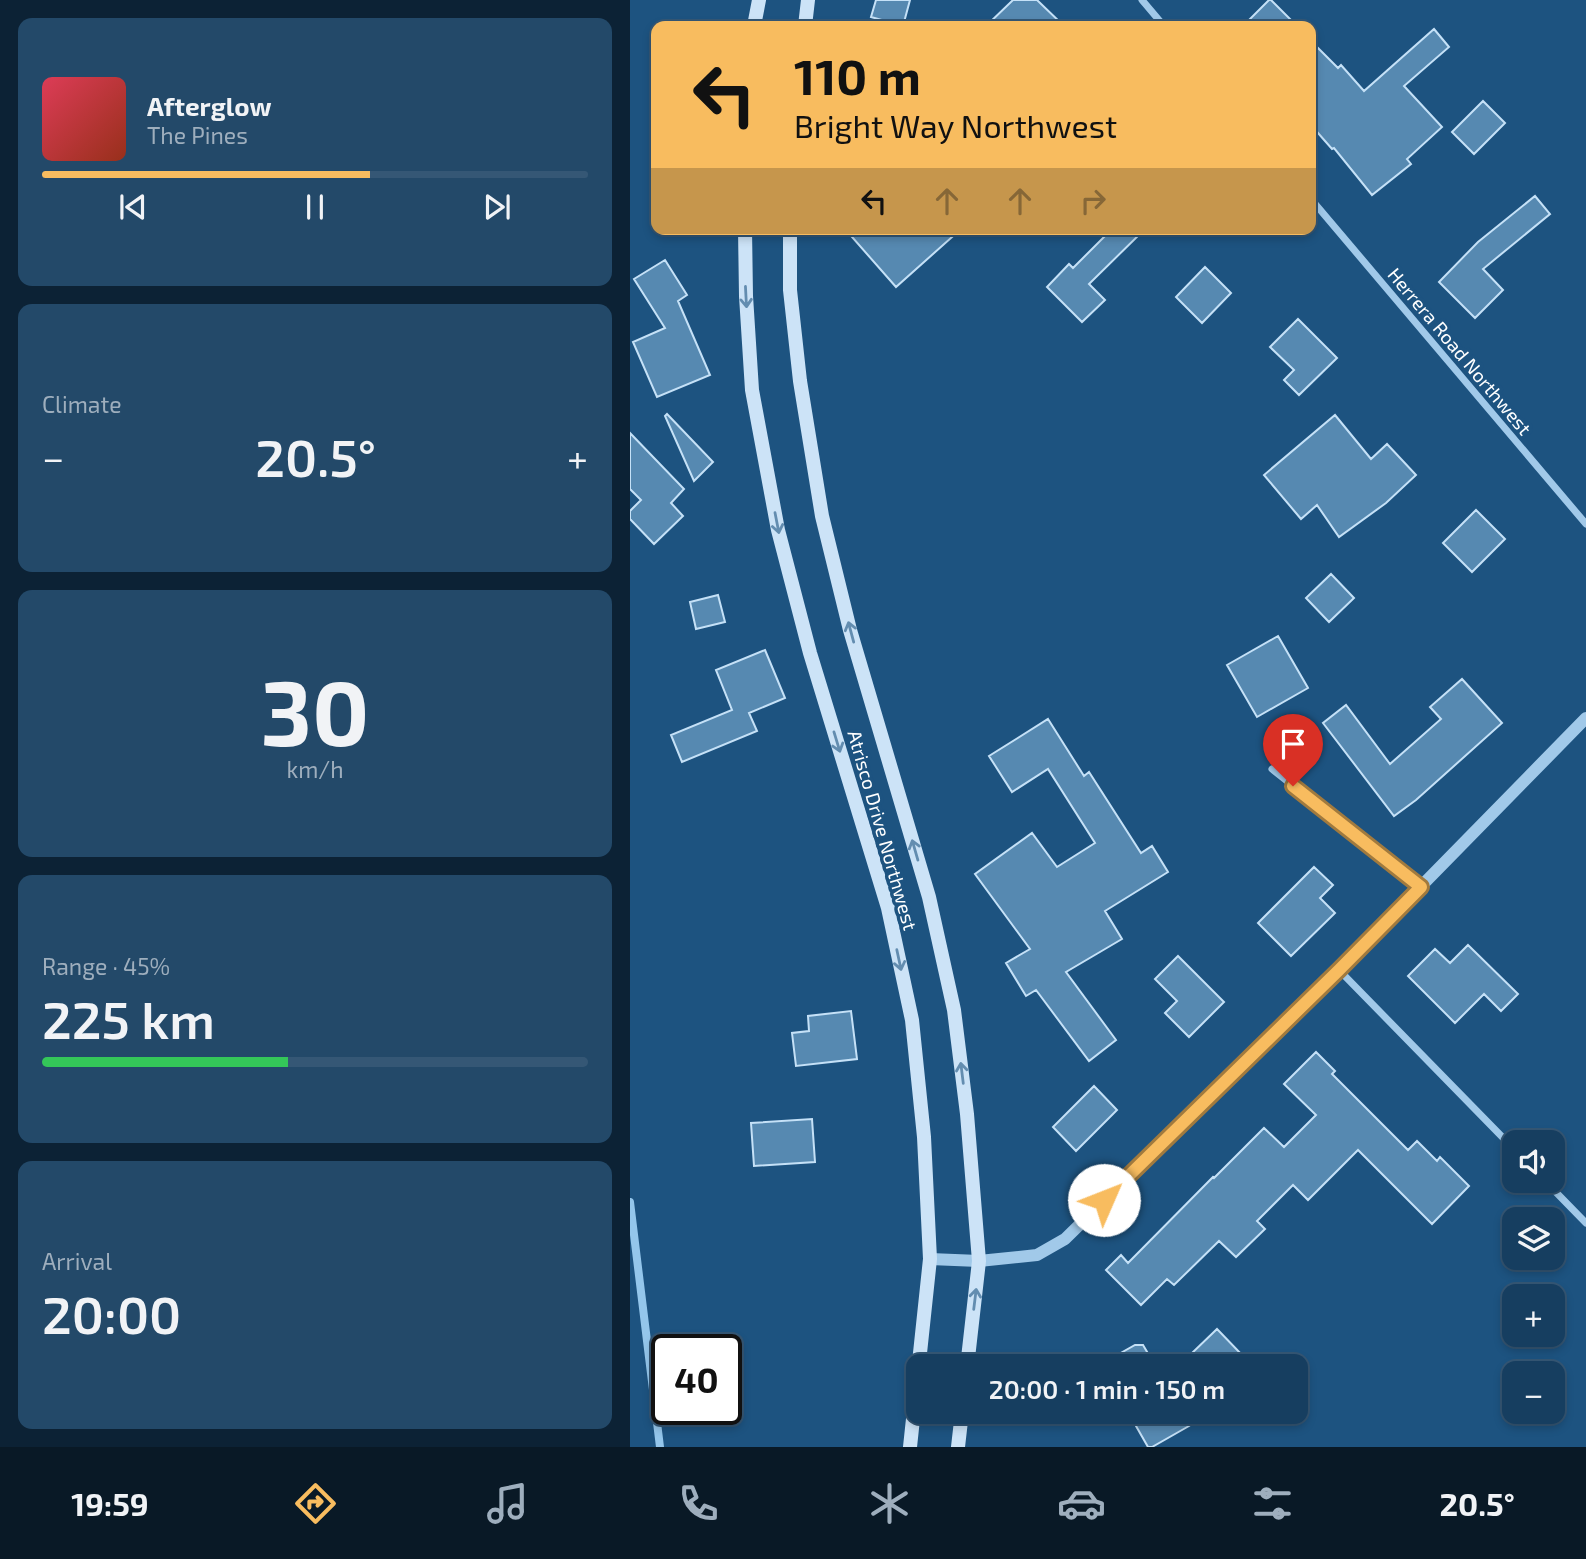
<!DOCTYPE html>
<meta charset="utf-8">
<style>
:root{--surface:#163e60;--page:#234969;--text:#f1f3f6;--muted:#9eaebd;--line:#355775;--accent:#f8bc5f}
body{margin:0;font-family:"Exo 2",sans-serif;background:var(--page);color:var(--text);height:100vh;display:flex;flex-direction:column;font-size:26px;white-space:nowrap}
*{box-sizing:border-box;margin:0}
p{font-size:23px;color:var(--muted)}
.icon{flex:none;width:38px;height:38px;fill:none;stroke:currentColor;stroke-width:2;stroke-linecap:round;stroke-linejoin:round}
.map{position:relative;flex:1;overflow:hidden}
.side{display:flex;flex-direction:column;gap:18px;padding:18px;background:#0c2235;width:630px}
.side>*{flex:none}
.top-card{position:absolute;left:21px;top:21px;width:665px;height:214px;border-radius:14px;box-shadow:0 4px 10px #0003,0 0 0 2px var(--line);background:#f8bc5f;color:#111;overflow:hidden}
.buttons{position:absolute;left:872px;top:1130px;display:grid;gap:14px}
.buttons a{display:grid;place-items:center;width:63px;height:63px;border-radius:14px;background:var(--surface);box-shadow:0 4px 10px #0003,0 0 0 2px var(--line);font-size:35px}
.speed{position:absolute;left:21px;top:1334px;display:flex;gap:14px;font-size:35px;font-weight:700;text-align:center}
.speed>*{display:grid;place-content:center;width:91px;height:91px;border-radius:50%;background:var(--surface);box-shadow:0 4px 10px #0003,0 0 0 2px var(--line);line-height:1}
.speed .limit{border:4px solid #111;border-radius:10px;background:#fff;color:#111}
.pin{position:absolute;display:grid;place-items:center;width:60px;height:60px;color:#fff;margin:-72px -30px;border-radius:50% 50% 50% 0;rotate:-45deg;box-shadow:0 0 7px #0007}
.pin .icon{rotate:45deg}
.me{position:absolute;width:77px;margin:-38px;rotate:46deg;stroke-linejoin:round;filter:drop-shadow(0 0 5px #0008)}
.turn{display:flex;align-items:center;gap:24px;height:147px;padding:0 28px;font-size:32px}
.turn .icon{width:91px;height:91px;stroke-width:2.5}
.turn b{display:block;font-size:49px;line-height:60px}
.lanes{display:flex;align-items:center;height:66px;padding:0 28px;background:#0003;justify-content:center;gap:35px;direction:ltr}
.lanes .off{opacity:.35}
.big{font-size:52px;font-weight:600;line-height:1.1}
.side .tile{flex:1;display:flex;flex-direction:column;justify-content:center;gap:10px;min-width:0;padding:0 24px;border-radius:14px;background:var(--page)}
.side .dial{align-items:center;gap:0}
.dial b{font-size:91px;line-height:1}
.song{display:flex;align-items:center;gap:21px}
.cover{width:84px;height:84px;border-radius:10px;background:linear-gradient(135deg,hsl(350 70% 55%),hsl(10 70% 35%))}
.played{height:7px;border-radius:4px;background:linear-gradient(90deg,var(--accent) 60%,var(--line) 60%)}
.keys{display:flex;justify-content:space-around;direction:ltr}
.heat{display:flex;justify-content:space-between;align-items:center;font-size:38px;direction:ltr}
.charge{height:10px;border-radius:5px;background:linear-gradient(90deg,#34c759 45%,var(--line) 0)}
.trip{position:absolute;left:276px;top:1354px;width:402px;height:70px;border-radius:14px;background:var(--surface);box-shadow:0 4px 10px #0003,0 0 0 2px var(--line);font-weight:600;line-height:70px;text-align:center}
.menu{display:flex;height:112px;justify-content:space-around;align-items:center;background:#091926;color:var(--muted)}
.menu .icon{width:49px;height:49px}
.menu .current{color:var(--accent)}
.menu b{font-size:32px;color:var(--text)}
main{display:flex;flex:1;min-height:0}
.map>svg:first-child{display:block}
</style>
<main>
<section class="side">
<div class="tile">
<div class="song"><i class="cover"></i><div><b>Afterglow</b><p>The Pines</p></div></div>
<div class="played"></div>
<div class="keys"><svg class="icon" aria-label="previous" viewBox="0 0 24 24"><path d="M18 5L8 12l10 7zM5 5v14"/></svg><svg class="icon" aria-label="pause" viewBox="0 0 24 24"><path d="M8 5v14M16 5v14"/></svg><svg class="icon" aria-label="next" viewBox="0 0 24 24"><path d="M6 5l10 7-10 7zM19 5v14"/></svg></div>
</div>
<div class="tile"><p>Climate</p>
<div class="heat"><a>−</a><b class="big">20.5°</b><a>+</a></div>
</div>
<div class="tile dial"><b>30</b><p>km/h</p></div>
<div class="tile"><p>Range · 45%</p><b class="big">225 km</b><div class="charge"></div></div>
<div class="tile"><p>Arrival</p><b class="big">20:00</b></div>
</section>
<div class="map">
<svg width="956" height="1447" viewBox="0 0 956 1447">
<rect width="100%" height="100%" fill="#1d5380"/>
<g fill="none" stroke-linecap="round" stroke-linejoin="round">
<path stroke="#94c6eb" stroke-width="8" d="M 0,1202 L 30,1447"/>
</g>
<path fill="#5689b1" stroke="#c5e1f7" stroke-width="2" d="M 246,0 L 280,0 L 273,26 L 241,17 Z
M 383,0 L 407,0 L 434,26 L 356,26 Z
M 639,0 L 641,0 L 667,26 L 613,26 Z
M 804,29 L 819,47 L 774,86 L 812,127 L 777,159 L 781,164 L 742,195 L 704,148 L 702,149 L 681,125 L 681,41 L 708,68 L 711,65 L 734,91 Z
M 853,101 L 875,123 L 844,154 L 822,132 Z
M 905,196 L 920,214 L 853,269 L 873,290 L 845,318 L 809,282 L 848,242 Z
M 215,229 L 331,229 L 266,287 Z
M 482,229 L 515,229 L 459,284 L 475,300 L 452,322 L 417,287 L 439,264 L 443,268 Z
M 35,260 L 57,295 L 48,301 L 80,375 L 27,397 L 3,342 L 35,328 L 4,279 Z
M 575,267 L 601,293 L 572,323 L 546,297 Z
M 668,319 L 707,358 L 669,395 L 654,380 L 664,370 L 640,347 Z
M 37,414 L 83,462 L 64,481 L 35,416 Z
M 705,415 L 741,459 L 757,444 L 786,475 L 756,503 L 709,537 L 687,505 L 671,519 L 634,475 Z
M 0,433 L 54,489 L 41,503 L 53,516 L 24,544 L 0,519 L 0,511 L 11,500 L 0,489 Z
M 846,510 L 875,539 L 842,572 L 813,543 Z
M 701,574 L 724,598 L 699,622 L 676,598 Z
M 88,595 L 95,622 L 66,629 L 60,602 Z
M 648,636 L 678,688 L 627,717 L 597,665 Z
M 135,650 L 155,698 L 119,713 L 127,731 L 52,762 L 41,735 L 102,710 L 86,670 Z
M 832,679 L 872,723 L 786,800 L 764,816 L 693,723 L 716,705 L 760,764 L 811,719 L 800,707 Z
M 418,719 L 454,776 L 459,772 L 511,853 L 522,846 L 538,872 L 475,911 L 492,939 L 436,972 L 486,1040 L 459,1061 L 406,990 L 396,996 L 376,963 L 400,949 L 345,874 L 402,833 L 427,867 L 465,843 L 418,769 L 382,792 L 359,756 Z
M 684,867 L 703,885 L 690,898 L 705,913 L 661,956 L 628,923 Z
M 838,945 L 888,994 L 871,1011 L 854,994 L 825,1023 L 778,976 L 805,949 L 820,963 Z
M 548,956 L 594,1002 L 559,1037 L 535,1013 L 547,1001 L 525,979 Z
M 221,1011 L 227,1059 L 166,1066 L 162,1033 L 179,1031 L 178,1016 Z
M 686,1052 L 705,1071 L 702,1074 L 778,1150 L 787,1141 L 807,1161 L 810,1157 L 839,1186 L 802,1224 L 728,1150 L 678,1200 L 663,1185 L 627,1221 L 635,1229 L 606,1257 L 589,1241 L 544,1285 L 537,1279 L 511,1305 L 476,1270 L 491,1255 L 498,1263 L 583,1177 L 584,1178 L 634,1128 L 654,1147 L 686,1115 L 654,1084 Z
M 464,1086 L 487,1110 L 446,1151 L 423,1127 Z
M 182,1119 L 185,1162 L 124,1166 L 121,1123 Z
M 587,1329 L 614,1357 L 604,1367 L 574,1367 L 561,1354 Z
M 505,1345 L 513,1345 L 526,1367 L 466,1367 Z
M 498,1412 L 551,1412 L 559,1426 L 522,1447 L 518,1447 Z"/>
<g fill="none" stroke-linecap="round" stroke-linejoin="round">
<path stroke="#a1c9e9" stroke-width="7" d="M 512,0 L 534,26
M 681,199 L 956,524
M 642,769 L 791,887
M 709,970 L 884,1149
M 915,1181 L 956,1223"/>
<path stroke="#a1c9e9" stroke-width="12" d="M 300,1259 L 349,1261 L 407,1255 L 435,1239 L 709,970 L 956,718"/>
<path stroke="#cce3f7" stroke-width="14" d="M 124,26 L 129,0
M 175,26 L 178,0
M 115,229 L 116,296 L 122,390 L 148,530 L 180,653 L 258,908 L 282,1020 L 294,1137 L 300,1259 L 280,1447
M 160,229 L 160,290 L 170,381 L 192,516 L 220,630 L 299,897 L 324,1010 L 337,1114 L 349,1261 L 337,1367
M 328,1447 L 332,1412"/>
</g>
<defs><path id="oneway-shaft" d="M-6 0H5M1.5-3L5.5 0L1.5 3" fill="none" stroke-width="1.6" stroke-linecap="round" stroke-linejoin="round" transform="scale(1.75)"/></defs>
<g stroke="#638db0">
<use href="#oneway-shaft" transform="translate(116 297) rotate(87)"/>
<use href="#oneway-shaft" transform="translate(147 523) rotate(79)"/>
<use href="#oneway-shaft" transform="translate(221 632) rotate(-105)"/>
<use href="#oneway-shaft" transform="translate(207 742) rotate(73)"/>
<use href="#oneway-shaft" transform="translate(285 850) rotate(-106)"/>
<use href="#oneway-shaft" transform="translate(269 960) rotate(78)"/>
<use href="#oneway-shaft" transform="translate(332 1073) rotate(-97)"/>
<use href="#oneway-shaft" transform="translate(345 1299) rotate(-83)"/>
</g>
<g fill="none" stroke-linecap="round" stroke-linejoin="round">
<defs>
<path id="route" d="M 474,1200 L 709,970 L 791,887 L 663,786"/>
</defs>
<use href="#route" stroke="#a17a3e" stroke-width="18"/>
<use href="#route" stroke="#f8bc5f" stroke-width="12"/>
</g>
<g text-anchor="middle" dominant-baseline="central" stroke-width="7" stroke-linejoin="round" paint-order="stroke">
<g font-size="19" fill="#fff" stroke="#1d5380">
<text transform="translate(830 351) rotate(50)">Herrera Road Northwest</text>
<text transform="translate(253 830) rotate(74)">Atrisco Drive Northwest</text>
</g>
</g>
</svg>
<div class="buttons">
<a><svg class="icon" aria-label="sound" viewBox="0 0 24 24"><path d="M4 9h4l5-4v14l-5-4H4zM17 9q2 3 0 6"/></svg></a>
<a><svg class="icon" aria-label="layers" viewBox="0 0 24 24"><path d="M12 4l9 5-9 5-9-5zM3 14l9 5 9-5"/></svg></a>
<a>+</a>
<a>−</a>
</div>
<div class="speed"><div class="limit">40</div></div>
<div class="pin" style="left:663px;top:786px;background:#d93025"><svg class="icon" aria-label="arrive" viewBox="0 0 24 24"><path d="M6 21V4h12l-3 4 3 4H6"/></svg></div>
<svg class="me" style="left:474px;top:1200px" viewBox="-20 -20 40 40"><circle r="19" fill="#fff"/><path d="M0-13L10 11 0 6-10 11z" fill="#f8bc5f"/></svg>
<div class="trip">20:00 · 1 min · 150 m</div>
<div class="top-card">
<div class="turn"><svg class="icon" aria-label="left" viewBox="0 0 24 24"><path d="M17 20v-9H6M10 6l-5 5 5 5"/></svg><div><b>110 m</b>Bright Way Northwest</div></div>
<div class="lanes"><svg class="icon" aria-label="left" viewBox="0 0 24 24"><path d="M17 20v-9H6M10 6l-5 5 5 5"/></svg><svg class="icon off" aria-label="ahead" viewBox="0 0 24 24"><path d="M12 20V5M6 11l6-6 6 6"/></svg><svg class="icon off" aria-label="ahead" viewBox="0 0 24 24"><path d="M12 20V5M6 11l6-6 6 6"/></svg><svg class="icon off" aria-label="right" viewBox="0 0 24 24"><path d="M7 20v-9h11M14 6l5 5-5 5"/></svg></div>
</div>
</div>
</main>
<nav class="menu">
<b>19:59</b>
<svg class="icon current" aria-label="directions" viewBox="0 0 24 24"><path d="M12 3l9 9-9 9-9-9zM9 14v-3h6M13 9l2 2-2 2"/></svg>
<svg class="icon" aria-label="music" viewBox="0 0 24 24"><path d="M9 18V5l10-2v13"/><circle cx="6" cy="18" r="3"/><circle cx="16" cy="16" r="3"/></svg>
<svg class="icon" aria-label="phone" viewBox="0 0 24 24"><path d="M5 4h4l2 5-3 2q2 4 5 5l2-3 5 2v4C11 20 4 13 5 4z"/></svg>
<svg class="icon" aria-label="climate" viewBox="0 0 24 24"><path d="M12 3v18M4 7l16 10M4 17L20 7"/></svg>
<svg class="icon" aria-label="car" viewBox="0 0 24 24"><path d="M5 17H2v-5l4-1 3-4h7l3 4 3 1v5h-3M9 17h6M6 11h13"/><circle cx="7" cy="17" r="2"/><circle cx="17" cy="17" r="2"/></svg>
<svg class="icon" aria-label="filters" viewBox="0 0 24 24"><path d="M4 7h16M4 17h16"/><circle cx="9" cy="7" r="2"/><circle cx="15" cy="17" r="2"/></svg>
<b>20.5°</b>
</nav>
